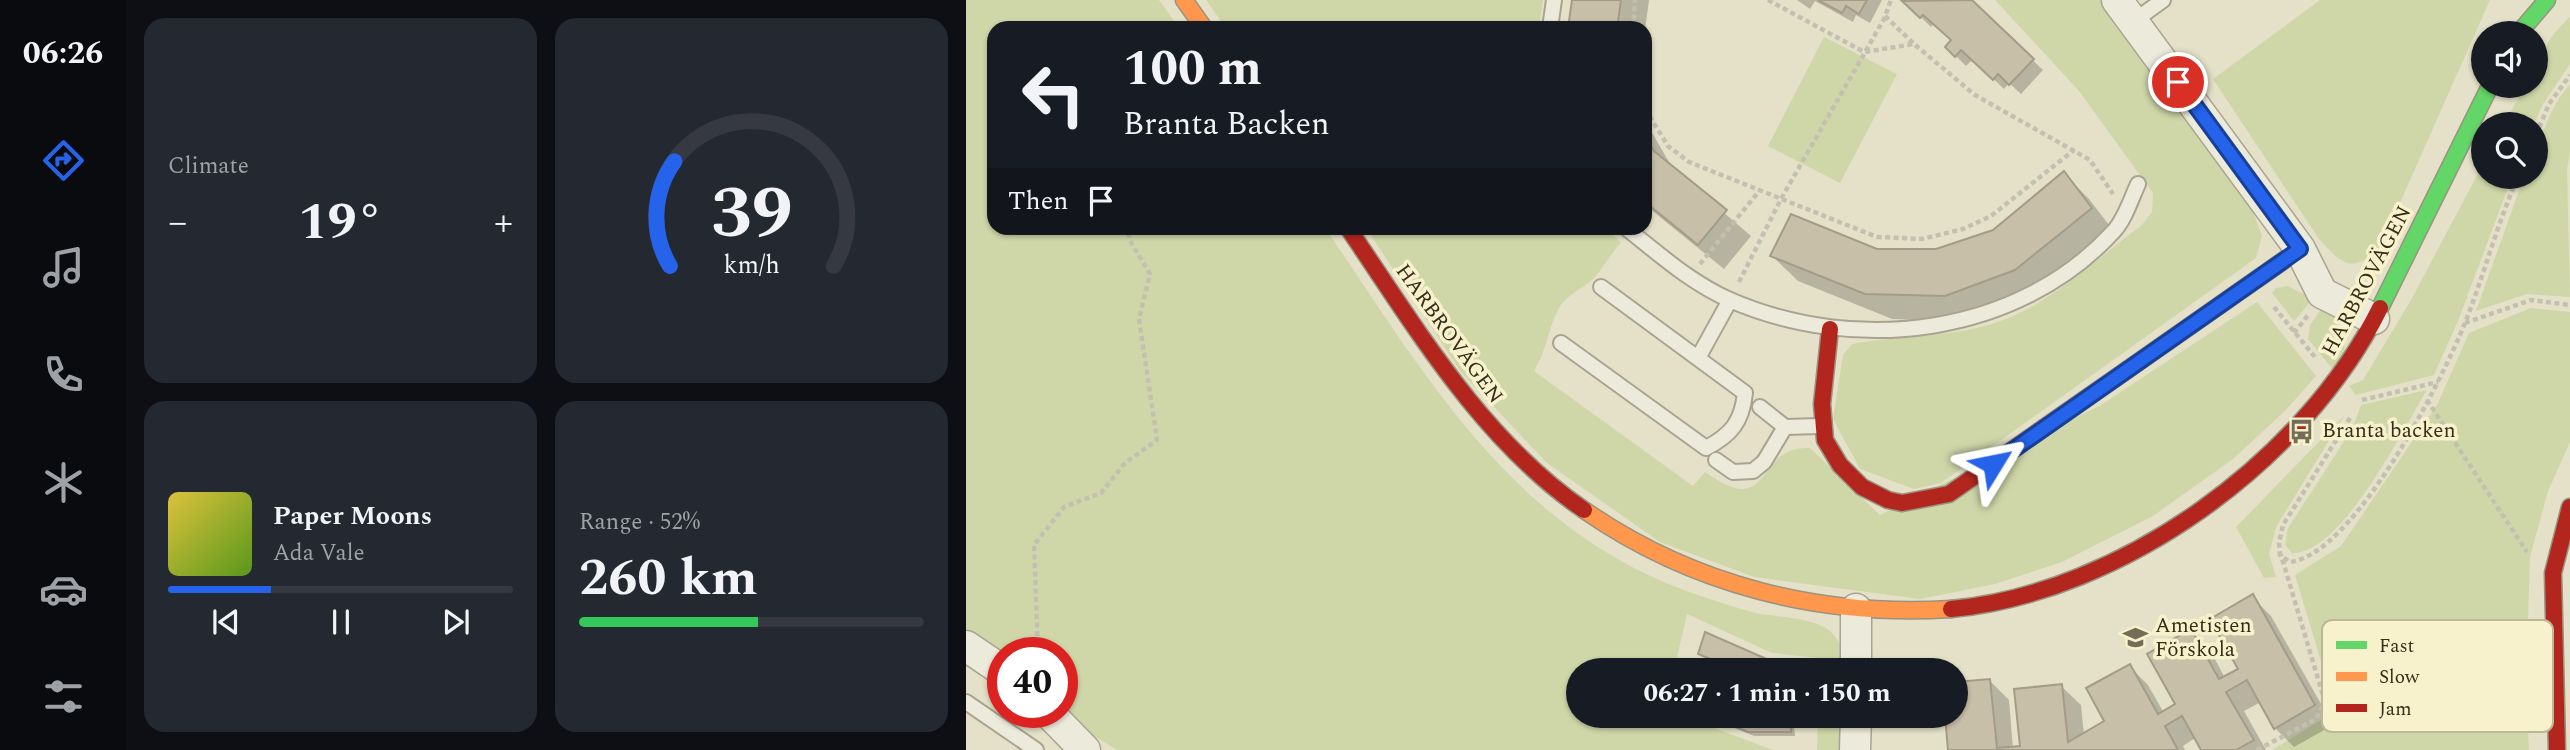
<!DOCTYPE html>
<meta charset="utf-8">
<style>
:root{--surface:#171b24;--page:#242831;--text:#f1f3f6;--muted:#9ea1a6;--line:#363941;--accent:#2563eb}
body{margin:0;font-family:Spectral,serif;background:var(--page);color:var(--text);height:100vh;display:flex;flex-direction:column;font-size:26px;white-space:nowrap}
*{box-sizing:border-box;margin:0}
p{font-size:23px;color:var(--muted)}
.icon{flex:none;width:38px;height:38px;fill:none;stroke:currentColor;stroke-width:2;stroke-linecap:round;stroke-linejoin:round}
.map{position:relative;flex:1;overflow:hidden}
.drawer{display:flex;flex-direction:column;gap:18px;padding:18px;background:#0d0f14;width:840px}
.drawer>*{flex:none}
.banner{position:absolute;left:21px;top:21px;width:665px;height:214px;border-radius:21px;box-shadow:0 2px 5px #0004;background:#171b24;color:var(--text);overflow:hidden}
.buttons{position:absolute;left:1505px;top:21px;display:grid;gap:14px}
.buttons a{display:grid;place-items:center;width:77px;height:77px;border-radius:50%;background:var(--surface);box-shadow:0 2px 5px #0004;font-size:35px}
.speed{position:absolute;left:21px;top:637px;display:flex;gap:14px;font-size:35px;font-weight:700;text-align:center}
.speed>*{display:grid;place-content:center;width:91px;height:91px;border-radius:50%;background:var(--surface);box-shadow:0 2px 5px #0004;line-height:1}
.speed .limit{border:10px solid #d22;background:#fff;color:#111}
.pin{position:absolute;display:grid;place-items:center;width:60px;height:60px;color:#fff;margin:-30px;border:4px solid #fff;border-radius:50%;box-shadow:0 2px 7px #0007}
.me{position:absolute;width:77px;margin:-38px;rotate:55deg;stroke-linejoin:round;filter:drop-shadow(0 0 5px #0008)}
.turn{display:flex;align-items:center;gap:24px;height:147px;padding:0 21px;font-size:32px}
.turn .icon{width:91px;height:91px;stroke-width:2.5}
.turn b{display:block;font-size:49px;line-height:60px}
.then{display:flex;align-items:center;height:66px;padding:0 21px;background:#0003;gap:14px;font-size:26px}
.big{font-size:52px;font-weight:700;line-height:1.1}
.drawer .tile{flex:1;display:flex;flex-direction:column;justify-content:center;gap:10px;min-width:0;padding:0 24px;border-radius:21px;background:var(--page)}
.drawer .dial{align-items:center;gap:0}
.dial svg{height:182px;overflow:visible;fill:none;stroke:var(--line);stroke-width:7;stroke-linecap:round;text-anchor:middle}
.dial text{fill:var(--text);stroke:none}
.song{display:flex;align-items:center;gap:21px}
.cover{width:84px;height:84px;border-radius:10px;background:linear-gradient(135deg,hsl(50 70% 55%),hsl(90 70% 35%))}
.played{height:7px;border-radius:4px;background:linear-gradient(90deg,var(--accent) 30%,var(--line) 30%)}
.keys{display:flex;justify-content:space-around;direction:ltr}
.heat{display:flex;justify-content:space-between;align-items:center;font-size:38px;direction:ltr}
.charge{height:10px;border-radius:5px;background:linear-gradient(90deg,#34c759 52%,var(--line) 0)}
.drawer .tiles{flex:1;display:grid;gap:18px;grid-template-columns:repeat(2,1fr)}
.trip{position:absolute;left:600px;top:658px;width:402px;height:70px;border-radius:35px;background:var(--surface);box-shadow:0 2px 5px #0004;font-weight:700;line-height:70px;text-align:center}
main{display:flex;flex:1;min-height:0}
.menu{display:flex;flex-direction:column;width:126px;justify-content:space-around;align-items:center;background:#090b0e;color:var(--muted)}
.menu .icon{width:49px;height:49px}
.menu .selected{color:var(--accent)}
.menu b{font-size:32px;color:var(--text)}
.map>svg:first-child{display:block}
</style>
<main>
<nav class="menu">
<b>06:26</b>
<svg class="icon selected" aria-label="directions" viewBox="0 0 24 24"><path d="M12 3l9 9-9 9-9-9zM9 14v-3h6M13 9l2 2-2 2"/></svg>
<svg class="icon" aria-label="music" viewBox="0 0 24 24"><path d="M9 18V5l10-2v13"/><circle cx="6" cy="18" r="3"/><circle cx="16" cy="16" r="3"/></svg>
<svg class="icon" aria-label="phone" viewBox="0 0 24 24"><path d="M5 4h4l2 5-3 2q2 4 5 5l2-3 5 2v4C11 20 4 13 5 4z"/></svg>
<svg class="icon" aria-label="climate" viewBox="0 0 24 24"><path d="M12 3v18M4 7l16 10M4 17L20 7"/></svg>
<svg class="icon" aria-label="car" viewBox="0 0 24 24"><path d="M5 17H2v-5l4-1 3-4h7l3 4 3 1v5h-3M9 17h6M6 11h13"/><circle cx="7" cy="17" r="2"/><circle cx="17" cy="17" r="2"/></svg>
<svg class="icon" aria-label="filters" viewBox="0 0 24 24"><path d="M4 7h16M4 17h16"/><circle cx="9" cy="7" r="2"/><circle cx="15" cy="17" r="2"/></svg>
</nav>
<section class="drawer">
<div class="tiles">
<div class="tile"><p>Climate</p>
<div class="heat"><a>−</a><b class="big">19°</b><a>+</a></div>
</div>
<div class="tile dial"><svg viewBox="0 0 100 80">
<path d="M14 69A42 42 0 1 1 86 69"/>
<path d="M14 69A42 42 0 0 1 16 23" stroke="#2563eb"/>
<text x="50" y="56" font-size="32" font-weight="700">39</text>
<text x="50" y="72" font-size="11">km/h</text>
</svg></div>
<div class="tile">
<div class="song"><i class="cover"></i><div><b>Paper Moons</b><p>Ada Vale</p></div></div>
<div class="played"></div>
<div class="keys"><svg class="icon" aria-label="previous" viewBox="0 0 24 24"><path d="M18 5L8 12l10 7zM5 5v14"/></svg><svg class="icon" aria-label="pause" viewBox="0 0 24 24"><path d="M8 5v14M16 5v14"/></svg><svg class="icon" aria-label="next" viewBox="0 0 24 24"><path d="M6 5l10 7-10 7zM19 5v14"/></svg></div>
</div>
<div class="tile"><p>Range · 52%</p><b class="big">260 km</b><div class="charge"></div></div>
</div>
</section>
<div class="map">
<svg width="1604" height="750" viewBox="0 0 1604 750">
<rect width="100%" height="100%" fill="#e4e1c8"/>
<path fill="#cfd7a9" d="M 0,0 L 193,0 L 213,28 L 28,28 L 28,228 L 359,228 C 443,350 519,484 652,559 C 692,583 741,599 786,612 C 809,618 843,616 863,630 C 868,634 873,642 876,647 L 876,670 L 852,670 L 852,658 L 806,653 L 721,614 L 708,670 L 612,670 L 612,716 L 716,716 L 807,750 L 151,750 L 88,712 L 96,712 L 96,653 L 37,653 L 37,681 L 0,663 Z
M 240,0 L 577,0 L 573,28 L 260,28 Z
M 1029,0 L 1137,0 L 1285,207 L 1296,236 L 1290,258 L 975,483 L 948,489 L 894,469 L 867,419 L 877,355 L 886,344 C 933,335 983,338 1029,323 C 1084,305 1130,259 1176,225 L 1186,212 L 1187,193 L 1113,91 Z
M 1354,0 L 1524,0 L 1414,248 C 1385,274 1377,265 1353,239 L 1247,79 Z
M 1604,17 L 1604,64 L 1577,104 L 1568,124 L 1538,124 L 1559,86 L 1570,86 C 1570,57 1583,36 1604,17 Z
M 858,37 L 931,74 L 874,183 L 802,146 Z
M 1604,84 L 1604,152 L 1601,169 L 1604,297 L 1561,294 L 1510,311 L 1555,185 L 1558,177 L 1570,177 C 1570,145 1582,109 1604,84 Z
M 1517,164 L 1517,177 L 1546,177 L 1492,321 L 1468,375 L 1390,395 L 1383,386 L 1397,380 L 1445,300 Z
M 400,228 L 641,228 L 655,243 C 644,253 638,268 628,278 C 616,290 600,294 592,310 C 581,332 581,350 568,371 L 727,486 L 739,472 C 809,522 786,445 844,448 L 914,515 L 1135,405 L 1291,302 L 1350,376 L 1320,410 L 1267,459 L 1187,516 L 1096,562 L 1029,584 L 954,599 L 788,577 L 694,542 L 581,463 L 495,372 Z
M 1322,286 L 1347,299 L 1328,321 L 1306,293 L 1310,288 Z
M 1358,305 L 1371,322 L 1379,347 L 1368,371 L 1342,339 L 1344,325 Z
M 1565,308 L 1604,312 L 1604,442 L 1582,491 L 1564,557 L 1560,690 L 1563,750 L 1306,750 L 1370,711 L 1329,575 L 1375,546 L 1471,405 L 1503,333 Z
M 1461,390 C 1437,429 1375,555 1326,553 L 1319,545 L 1322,528 L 1386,429 L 1395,405 Z
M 1378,416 L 1310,527 L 1303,554 L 1310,577 L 1298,578 L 1270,527 Z
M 852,716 L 874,716 L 873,750 L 851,750 Z"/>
<path fill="#0003" d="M 607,0 L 683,0 L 679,30 L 604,28 Z
M 831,0 L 916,0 L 904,23 L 890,15 L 887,22 L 849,1 L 844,9 Z
M 1003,0 L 1077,70 L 1055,94 L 1043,83 L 1038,89 L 1007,59 L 1000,66 L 981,47 L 987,40 L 968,23 L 965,27 L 938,1 Z
M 679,102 L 684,129 L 707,169 L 785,236 L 758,269 L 679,205 Z
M 1098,174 L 1123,199 L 1150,234 L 1075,295 L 1005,321 L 926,319 L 832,281 L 806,256 L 970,251 L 1027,232 Z
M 1286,597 L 1305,616 L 1367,725 L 1328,747 L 1309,728 L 1295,702 L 1278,711 L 1300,750 L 1237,750 L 1229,738 L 1217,746 L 1219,750 L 984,750 L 980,716 L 990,716 L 1023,680 L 1043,700 L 1047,749 L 1056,748 L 1095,686 L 1115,705 L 1118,735 L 1141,722 L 1163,666 L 1182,685 L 1198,713 L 1212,705 L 1225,631 L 1244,650 L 1259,678 L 1275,669 Z
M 734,653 L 804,663 L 843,663 L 848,670 L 768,670 Z
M 739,716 L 827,716 L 829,736 L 788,736 Z"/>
<path fill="#c8bfa9" stroke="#a49c88" stroke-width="2" d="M 606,0 L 655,0 L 651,28 L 602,28 Z
M 852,0 L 901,0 L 893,14 L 880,6 L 876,13 Z
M 1006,0 L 1068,59 L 1043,85 L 1032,74 L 1027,80 L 995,50 L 989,57 L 979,47 L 985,40 L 957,15 L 954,18 L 936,1 Z
M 679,135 L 688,151 L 761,210 L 732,245 L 679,202 Z
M 1098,171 L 1126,208 L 1049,270 L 979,296 L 899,294 L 804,256 L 825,214 L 911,249 L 970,249 L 1027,230 Z
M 1287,594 L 1349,705 L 1308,729 L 1281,680 L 1260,692 L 1288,740 L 1270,750 L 1235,750 L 1216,716 L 1199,726 L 1212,750 L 982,750 L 979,716 L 990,716 L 990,682 L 1024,679 L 1031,748 L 1054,746 L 1048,689 L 1096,684 L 1102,742 L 1138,721 L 1120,688 L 1164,664 L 1192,714 L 1209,704 L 1181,654 L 1225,629 L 1253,679 L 1272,669 L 1244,619 Z
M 739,632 L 805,661 L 844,661 L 844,670 L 771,670 L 732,654 Z
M 742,716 L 825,716 L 825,732 L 782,732 Z"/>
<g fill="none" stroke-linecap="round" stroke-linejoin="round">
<defs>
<path id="lane" d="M 1168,21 L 1197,0
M 584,28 L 588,0
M 660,228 C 693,254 725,283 764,300 C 891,355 1052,336 1148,231 C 1159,219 1165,199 1172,184
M 595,343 L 740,448 C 765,435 776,422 779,393 L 635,287
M 732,358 L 764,300
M 794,407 L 819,427 L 854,426
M 750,460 L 767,472 L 787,471 L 798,462 L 819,427
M 0,702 L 70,750"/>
<path id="street" d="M 1151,0 L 1334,249 L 1356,293 L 1408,319
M 0,646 L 37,671
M 890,670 L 890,609
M 82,712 L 119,750
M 889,750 L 890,716"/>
<path id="fast" d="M 1553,33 L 1581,0
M 1414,308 L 1524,86"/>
<path id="slow" d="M 218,0 L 238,28
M 1161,370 L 1334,249
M 618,510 C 726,585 853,617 985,609"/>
<path id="jam" d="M 382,228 C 450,328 516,440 618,510
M 864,329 L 856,404 L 859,440 L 874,465 L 896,487 L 922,500 L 936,503 L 983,494 L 1161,370
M 985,609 C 1156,593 1339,460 1414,308
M 1591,750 L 1587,573 L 1604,507"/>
</defs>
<use href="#lane" stroke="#a9a492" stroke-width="18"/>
<use href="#street" stroke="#a9a492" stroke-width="33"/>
<use href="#fast" stroke="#989382" stroke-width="19"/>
<use href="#slow" stroke="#989382" stroke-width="19"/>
<use href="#jam" stroke="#989382" stroke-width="19"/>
<path stroke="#c4c0b1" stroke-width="4.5" stroke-dasharray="5 3.5" stroke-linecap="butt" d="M 802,0 L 898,52 L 948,44 L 1009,95 L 1124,160 L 1147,194
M 919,16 L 948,44
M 667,28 L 669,0
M 1508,58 L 1517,39
M 679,109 L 702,146 L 723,162 L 911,237 L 956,239 L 997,229 L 1025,216 L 1108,150
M 1570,135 L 1583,104 L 1604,75
M 734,264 L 794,190
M 773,282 L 815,199 L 918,19 L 925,0
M 1308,307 L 1349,357
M 1499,323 L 1565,300 L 1604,305
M 1328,333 L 1343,314
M 1396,400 L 1472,382
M 1461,400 L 1561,552
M 1384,418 L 1317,525 L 1313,543 L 1314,555 L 1324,562 C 1389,554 1476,380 1499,323 C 1518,275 1531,224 1552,177
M 72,653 L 68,545 L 98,507 L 135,493 L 159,463 L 191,440 L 173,319 L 184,274 L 163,239 L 163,228
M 1291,750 L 1350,719 L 1359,702 L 1315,555"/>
<use href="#lane" stroke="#eceada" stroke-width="14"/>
<use href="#street" stroke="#eceada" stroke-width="30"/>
<use href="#fast" stroke="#63d668" stroke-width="16"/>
<use href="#slow" stroke="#ff974d" stroke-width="16"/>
<use href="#jam" stroke="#b3261e" stroke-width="16"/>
</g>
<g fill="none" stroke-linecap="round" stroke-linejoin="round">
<defs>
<path id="route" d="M 1027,464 L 1334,249 L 1212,82"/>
</defs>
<use href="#route" stroke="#184099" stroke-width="18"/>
<use href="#route" stroke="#2563eb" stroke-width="12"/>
</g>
<defs>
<symbol id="bus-bare" viewBox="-9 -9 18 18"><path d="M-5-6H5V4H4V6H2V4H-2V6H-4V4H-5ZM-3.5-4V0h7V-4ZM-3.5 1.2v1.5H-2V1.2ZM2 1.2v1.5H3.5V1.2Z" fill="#746c57" stroke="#f7f2cc" stroke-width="2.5" paint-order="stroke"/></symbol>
<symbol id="school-bare" viewBox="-9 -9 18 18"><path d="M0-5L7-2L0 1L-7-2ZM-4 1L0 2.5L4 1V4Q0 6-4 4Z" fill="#746c57" stroke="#f7f2cc" stroke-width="2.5" paint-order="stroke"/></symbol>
</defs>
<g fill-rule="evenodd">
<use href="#bus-bare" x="1318" y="414" width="35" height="35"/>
<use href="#school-bare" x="1152" y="620" width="35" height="35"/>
</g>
<g text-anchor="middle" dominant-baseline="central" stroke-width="7" stroke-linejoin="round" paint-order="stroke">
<g font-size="21" fill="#372d1a" stroke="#f7f2cc">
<text transform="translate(1401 281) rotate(-62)">HARBROVÄGEN</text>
<text transform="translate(483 334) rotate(54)">HARBROVÄGEN</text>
</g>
<g font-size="21" fill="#372d1a" stroke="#f7f2cc" text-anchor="start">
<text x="1356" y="431">Branta backen</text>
<text x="1189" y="626">Ametisten<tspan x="1189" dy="24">Förskola</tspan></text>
</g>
</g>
<rect x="1356" y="620" width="231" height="112" rx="10" fill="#f7f2cc" stroke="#bdb797" stroke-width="2"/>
<rect x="1370" y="641" width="31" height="8" fill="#63d668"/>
<rect x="1370" y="672" width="31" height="9" fill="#ff974d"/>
<rect x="1370" y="704" width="31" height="8" fill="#b3261e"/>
<g font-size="19" fill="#372d1a">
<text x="1413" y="652">Fast</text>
<text x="1413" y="683">Slow</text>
<text x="1413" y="715">Jam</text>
</g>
</svg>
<div class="buttons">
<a><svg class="icon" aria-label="sound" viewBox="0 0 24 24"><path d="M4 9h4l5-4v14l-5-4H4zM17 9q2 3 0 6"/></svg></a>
<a><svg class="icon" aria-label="search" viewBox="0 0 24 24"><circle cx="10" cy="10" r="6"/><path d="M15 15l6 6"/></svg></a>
</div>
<div class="speed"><div class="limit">40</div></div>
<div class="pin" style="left:1212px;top:82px;background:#d93025"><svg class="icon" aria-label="arrive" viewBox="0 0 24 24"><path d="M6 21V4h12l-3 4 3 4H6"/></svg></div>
<svg class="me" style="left:1027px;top:464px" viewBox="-20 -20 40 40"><path d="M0-17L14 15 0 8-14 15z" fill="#2563eb" stroke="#fff" stroke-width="4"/></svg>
<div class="trip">06:27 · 1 min · 150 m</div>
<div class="banner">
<div class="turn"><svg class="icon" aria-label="left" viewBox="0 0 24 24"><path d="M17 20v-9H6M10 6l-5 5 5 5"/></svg><div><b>100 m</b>Branta Backen</div></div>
<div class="then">Then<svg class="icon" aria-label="arrive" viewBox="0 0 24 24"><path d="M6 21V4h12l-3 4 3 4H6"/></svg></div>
</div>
</div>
</main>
